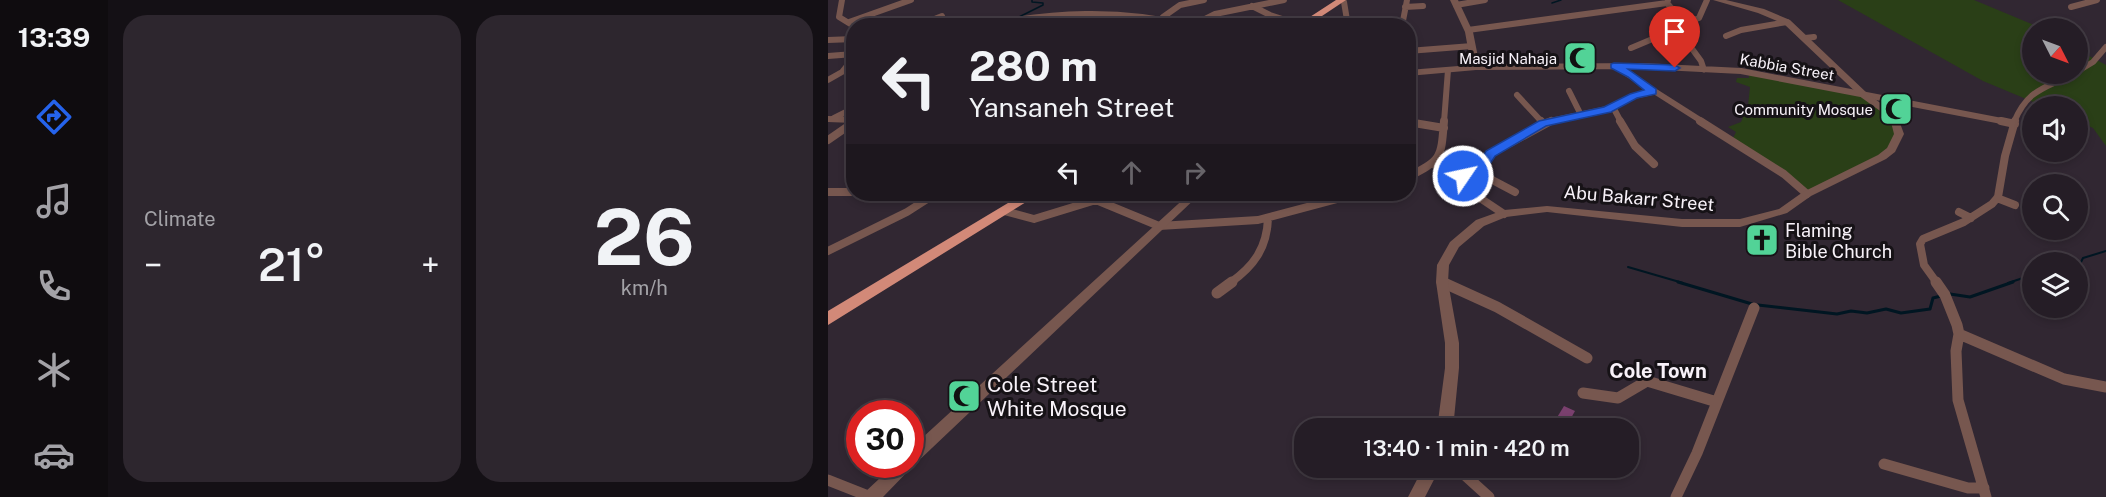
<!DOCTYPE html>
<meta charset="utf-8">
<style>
:root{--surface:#251d26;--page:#2d262e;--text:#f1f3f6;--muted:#a3a2a7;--line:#423b43;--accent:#2563eb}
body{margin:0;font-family:"Public Sans",sans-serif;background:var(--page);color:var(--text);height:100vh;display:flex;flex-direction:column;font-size:22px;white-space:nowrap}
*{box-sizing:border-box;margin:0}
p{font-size:20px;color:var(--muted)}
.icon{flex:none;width:33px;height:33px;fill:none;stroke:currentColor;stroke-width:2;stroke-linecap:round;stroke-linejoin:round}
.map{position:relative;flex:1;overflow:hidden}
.side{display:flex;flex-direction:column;gap:15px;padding:15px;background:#141015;width:720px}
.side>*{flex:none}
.guide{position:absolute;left:18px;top:18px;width:570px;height:183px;border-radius:24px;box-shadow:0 3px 9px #0003,0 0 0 2px var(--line);background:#251d26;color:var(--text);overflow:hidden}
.needle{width:39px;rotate:132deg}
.tools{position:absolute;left:1194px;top:18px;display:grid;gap:12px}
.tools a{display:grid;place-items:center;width:66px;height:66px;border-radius:50%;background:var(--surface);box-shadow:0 3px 9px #0003,0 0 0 2px var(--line);font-size:30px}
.speed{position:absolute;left:18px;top:400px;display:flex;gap:12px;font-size:30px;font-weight:700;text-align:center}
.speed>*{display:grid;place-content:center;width:78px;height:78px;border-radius:50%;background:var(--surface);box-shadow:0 3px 9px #0003,0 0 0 2px var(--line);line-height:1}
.speed .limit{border:9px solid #d22;background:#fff;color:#111}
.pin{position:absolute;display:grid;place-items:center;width:51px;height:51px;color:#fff;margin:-62px -26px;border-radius:50% 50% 50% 0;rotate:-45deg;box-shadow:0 0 6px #0007}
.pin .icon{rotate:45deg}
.me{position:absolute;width:66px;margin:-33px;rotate:56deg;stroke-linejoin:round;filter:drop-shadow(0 0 4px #0008)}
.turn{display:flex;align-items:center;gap:21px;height:126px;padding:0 24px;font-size:27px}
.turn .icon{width:78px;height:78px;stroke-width:2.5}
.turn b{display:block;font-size:42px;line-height:51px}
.lanes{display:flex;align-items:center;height:57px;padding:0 24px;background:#0003;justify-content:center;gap:30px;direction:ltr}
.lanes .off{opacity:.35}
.big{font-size:45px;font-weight:600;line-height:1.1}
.side .card{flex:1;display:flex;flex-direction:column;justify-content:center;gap:9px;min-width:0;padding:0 21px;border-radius:24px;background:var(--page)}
.side .dial{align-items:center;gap:0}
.dial b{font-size:78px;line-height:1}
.heat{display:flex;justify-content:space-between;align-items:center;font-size:33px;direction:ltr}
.side .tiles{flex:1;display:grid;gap:15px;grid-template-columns:repeat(2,1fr)}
.trip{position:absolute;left:466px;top:418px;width:345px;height:60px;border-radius:24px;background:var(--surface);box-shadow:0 3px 9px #0003,0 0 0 2px var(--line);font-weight:600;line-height:60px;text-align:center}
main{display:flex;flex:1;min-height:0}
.tabs{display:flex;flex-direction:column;width:108px;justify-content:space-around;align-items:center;background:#0f0c0f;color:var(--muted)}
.tabs .icon{width:42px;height:42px}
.tabs .current{color:var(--accent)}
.tabs b{font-size:27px;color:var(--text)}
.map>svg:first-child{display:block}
</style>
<main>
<nav class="tabs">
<b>13:39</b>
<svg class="icon current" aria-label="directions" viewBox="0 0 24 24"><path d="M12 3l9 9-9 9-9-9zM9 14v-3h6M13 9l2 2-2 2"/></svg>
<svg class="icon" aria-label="music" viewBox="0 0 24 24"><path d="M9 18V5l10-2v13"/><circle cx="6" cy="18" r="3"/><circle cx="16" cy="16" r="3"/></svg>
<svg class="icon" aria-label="phone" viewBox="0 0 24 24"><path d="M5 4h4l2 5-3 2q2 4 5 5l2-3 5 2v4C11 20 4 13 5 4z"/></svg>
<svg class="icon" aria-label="climate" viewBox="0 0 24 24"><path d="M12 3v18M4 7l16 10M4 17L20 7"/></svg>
<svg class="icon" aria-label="car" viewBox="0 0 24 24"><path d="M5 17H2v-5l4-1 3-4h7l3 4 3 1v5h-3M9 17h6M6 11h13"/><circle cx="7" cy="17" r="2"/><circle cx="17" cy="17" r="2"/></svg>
</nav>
<section class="side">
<div class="tiles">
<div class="card"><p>Climate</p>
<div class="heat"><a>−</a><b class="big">21°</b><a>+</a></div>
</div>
<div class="card dial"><b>26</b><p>km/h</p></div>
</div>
</section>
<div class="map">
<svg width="1278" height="497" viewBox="0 0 1278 497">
<rect width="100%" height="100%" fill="#312732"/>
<path fill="#2a3f17" d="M 1010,0 L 1146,0 L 1211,27 L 1213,28 L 1204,28 L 1204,74 L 1250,74 L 1250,50 L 1278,65 L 1278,146 L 1265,128 L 1250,121 L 1250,106 L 1215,106 L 1155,81 Z
M 921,73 L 1038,97 L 1066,124 L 1066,149 L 984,194 L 905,138 L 908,132 L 900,127 L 913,122 L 920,106 L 922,87 L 908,82 L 909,78 L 921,78 Z"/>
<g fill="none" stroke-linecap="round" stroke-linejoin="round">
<path stroke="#001622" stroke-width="1.5" d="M 724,3 L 733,0
M 189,18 L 215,5 L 215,3 L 204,2 L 204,0
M 200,21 L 224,21 L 239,26"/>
<path stroke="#001622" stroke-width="2" d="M 800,267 L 855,283
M 1250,268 L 1255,258 L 1278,251
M 1180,283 L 1204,275"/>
<path stroke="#001622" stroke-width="3" d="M 850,282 L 924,304
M 1122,294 L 1142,297 L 1185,282
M 930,305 L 1009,314 L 1023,311 L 1039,313 L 1058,309 L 1073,313 L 1102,309 L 1105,298 L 1113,296"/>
</g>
<path fill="#7a406e" d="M 736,406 L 747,411 L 737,429 L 722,429 Z"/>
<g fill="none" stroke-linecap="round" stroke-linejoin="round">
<path stroke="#77574f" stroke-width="6" d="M 14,0 L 11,17 L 24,25
M 840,0 L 839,3 L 859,26 L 854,35 L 873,61 L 876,70
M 516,2 L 520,26
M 628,5 L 657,0
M 424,6 L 442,15 L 473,25
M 577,7 L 595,6
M 1243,7 L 1269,0
M 335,17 L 352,5 L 376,0
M 21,22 L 83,0
M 857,23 L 871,18 L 879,0
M 89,26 L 114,16
M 151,26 C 223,12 292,8 363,26
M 363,26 L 387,14 L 456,0
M 574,26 L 579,0
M 640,30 L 839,3
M 898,36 L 913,30 L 959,22
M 977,38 L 986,37
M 0,40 L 26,39
M 580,47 L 582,72
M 803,48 L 834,35 L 855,32
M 580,51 L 644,46
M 0,56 L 26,54
M 648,67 L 814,66 L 913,71 L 1179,122
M 790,68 L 875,122
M 1250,71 L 1265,62 L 1278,47
M 0,80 L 14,72 L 26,57
M 741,91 L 753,115
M 689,95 L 714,122
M 785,107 L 793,122
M 6,118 L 26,108
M 0,119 L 26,120
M 616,122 L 620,70
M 718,122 L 779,109 L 806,96 L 824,92
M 1186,122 C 1200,89 1216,89 1244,74"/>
<path stroke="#77574f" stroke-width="8" d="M 713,121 L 715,123
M 792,121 L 807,146 L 826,164
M 872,121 L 956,174 L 979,194
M 1173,121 L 1187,124
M 580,122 L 616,128
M 0,140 L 26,122
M 606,163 L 630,177 L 651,173 L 662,154 L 723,121
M 651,173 L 687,192
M 580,177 C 614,159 613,159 616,121
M 630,177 L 631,184 L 676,214
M 0,192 L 26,192
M 1169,198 L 1187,205
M 176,211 L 206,219 L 268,200 L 331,226 L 430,220 L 528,194
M 1131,212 L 1143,218
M 0,251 L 79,212 L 107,194
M 614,282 L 617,283
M 402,283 C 426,266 439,248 440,218
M 1109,283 L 1096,265 L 1092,244 L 1095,239 L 1136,222 L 1164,204 L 1170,197 L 1177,156 L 1187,121"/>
<path stroke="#77574f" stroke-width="11" d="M 614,282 L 669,307 L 759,358
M 1108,282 L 1117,295 L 1129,325 L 1131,334 L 1128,351 L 1130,400 L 1158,497
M 389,293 L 404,282
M 1131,334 L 1236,379 L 1278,387
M 755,393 L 790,398 L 819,381 L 889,402
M 1056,464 L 1140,488 L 1156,488
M 629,468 L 661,497
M 0,480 L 43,497
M 848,497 L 869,453 L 926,308"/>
<path fill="#77574f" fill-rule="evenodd" d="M 622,0 L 630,0 L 645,32 L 652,67 L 648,70 L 580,76 L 580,70 L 643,65 L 637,32 Z
M 885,0 L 898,0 L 936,9 L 962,20 L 1040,94 L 1069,115 L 1076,134 L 1067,152 L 1058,159 L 983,196 L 959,213 L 912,227 L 854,227 L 719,212 L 678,217 L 656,226 L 631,247 L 621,265 L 620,282 L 631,343 L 631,368 L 625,429 L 609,429 L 617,368 L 617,343 L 608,282 L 609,265 L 622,242 L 648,220 L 676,210 L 719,206 L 854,219 L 912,219 L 951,209 L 975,192 L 1050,155 L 1059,148 L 1066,134 L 1062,118 L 1034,98 L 956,24 L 930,13 Z
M 361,194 L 372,194 L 85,466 L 55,497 L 35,497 L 37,492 L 66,465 L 82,465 L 82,449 Z
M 595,468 L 612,468 L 597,497 L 580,497 Z"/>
<path fill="#d28978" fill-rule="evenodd" d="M 508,0 L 518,0 L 479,26 L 468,26 Z
M 195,194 L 211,194 L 0,325 L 0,311 Z"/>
</g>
<path fill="#2563eb" stroke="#184099" stroke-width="1.5" d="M 786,63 L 847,65 L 852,68 L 847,71 L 800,69 L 828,89 L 828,94 L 809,98 L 783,112 L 718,126 L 667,156 L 655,175 L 631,179 L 631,174 L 647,170 L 658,151 L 711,121 L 776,107 L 802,94 L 816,90 L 800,77 L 783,68 L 783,64 Z"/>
<defs>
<symbol id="mosque-square" viewBox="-11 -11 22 22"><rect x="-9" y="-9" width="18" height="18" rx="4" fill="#52d397" stroke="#161216"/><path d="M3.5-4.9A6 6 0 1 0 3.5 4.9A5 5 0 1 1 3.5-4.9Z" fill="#111"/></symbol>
<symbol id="church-square" viewBox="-11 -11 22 22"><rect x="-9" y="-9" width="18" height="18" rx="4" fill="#52d397" stroke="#161216"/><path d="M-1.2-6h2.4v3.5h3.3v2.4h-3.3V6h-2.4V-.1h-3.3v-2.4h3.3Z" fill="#111"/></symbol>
</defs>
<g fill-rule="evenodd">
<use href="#mosque-square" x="733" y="39" width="38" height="38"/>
<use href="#mosque-square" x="1049" y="90" width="38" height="38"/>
<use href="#church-square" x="915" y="221" width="38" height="38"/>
<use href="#mosque-square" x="117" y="377" width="38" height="38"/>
</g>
<g text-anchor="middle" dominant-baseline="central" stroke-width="6" stroke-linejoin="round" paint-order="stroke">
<g font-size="15" fill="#f8f2f9" stroke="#161216" text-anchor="end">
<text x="729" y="58">Masjid Nahaja</text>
<text x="1045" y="109">Community Mosque</text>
</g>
<g font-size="15" fill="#f8f2f9" stroke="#161216">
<text transform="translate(959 67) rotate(10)">Kabbia Street</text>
</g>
<g font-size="18" fill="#f8f2f9" stroke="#161216">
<text transform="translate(811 198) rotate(5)">Abu Bakarr Street</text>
</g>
<g font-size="18" fill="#f8f2f9" stroke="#161216" text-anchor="start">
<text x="957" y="230">Flaming<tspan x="957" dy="21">Bible Church</tspan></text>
</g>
<g font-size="20" font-weight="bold" fill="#f8f2f9" stroke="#161216">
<text x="830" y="371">Cole Town</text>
</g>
<g font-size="21" fill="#f8f2f9" stroke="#161216" text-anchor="start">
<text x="159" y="384">Cole Street<tspan x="159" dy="24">White Mosque</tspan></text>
</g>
</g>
</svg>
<div class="tools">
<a><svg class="needle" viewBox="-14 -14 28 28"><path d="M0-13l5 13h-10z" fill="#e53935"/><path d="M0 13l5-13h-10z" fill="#a3a2a7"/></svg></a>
<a><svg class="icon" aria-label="sound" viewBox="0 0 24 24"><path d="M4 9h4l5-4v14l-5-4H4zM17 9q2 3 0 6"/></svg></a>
<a><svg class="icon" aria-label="search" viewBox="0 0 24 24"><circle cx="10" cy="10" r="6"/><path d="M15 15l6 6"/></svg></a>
<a><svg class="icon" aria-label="layers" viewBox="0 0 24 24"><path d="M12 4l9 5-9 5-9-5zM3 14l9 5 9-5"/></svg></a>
</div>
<div class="speed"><div class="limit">30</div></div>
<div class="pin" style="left:847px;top:68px;background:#d93025"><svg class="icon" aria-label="arrive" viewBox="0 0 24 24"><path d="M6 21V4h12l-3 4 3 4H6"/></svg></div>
<svg class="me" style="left:635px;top:176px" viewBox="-20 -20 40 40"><circle r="17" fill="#2563eb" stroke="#fff" stroke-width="3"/><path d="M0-11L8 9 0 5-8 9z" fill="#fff"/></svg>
<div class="trip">13:40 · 1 min · 420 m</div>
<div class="guide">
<div class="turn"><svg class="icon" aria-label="left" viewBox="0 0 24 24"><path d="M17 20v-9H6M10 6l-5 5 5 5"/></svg><div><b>280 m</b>Yansaneh Street</div></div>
<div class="lanes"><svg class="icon" aria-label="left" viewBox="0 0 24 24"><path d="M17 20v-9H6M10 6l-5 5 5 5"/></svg><svg class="icon off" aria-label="ahead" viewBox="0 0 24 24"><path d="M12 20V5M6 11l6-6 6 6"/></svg><svg class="icon off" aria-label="right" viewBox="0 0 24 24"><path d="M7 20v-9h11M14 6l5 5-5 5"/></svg></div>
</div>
</div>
</main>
